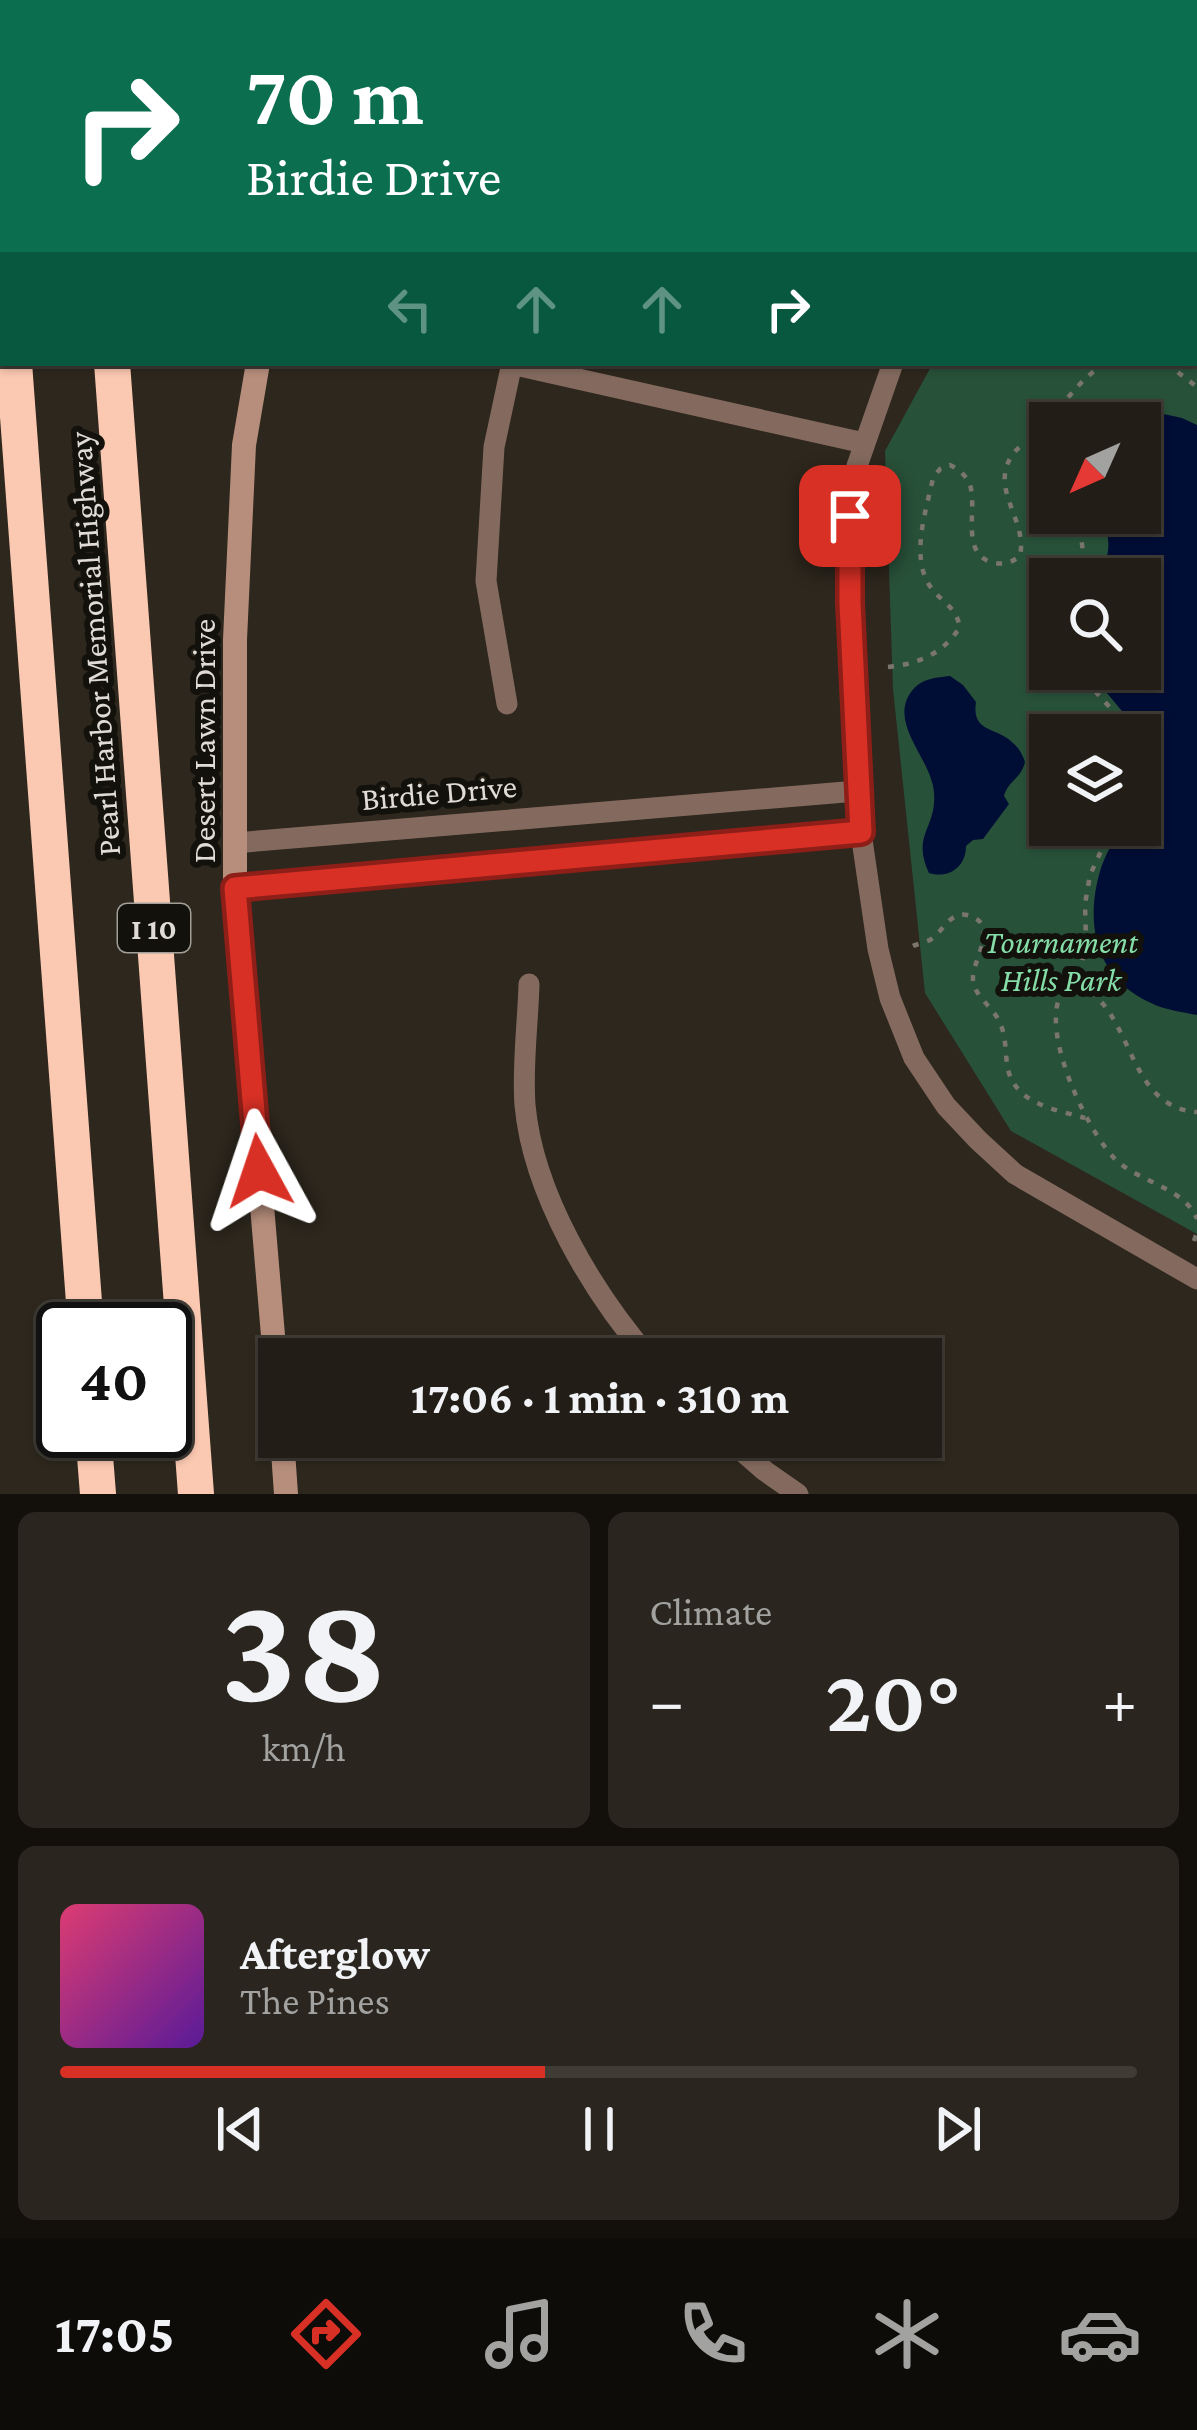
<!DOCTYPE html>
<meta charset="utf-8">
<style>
:root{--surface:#221d16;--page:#2a261f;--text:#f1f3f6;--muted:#a2a2a1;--line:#3f3b35;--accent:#d93025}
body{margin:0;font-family:"Crimson Pro",serif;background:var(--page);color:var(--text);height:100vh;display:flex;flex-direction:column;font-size:45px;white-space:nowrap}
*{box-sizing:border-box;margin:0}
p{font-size:39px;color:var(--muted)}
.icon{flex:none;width:66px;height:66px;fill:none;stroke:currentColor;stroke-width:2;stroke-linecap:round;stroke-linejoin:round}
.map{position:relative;height:1494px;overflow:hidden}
.side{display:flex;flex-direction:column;gap:18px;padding:18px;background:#13100c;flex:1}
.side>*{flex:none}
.hud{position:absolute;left:0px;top:0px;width:1197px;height:366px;box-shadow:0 3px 9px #0004,0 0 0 3px var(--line);background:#0b6e4f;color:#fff;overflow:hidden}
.needle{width:78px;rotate:225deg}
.fabs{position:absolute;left:1029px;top:402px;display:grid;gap:24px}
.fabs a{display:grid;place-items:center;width:132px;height:132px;border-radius:0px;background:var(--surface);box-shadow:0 3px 9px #0004,0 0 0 3px var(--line);font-size:60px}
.speed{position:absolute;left:36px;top:1302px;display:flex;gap:24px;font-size:60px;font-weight:700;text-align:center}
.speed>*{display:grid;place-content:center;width:156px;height:156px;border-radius:50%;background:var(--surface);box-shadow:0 3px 9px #0004,0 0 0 3px var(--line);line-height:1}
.speed .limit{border:6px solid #111;border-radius:18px;background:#fff;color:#111}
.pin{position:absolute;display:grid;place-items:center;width:102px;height:102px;color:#fff;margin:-51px;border-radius:24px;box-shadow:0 6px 18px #0006}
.me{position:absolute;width:132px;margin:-66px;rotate:355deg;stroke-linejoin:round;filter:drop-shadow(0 0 9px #0008)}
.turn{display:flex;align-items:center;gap:42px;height:252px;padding:0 48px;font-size:54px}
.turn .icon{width:156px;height:156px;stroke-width:2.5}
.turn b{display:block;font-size:84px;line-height:102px}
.lanes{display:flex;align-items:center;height:114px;padding:0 48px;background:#0003;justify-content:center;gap:60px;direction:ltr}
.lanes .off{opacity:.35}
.big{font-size:90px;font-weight:700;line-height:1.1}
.side .widget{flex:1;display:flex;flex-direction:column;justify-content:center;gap:18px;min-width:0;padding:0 42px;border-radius:18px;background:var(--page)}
.side .dial{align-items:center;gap:0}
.dial b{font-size:156px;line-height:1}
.song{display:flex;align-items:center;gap:36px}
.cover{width:144px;height:144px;border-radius:18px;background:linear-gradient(135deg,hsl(340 70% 55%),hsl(270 70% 35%))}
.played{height:12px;border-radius:6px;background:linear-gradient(90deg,var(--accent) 45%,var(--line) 45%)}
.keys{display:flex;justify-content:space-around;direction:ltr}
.heat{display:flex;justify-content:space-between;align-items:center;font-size:66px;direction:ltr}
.side .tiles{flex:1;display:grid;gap:18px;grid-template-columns:1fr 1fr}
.widget:last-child{grid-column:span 2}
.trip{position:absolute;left:258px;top:1338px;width:684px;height:120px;border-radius:0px;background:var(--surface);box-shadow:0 3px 9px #0004,0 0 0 3px var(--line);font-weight:700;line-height:120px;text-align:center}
.tabs{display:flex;height:192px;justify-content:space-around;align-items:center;background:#0e0c09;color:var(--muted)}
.tabs .icon{width:84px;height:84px}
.tabs .selected{color:var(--accent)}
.tabs b{font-size:54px;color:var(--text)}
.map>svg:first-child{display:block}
</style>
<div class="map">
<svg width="1197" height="1494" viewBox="0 0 1197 1494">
<rect width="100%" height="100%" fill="#2d271d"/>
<path fill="#285139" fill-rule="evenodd" d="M 1194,317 L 1197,321 L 1197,1234 L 1011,1131 L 925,993 L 893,689 L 885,451 L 933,363 L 1194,363 ZM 1050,423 L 1140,423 L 1140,513 L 1050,513 ZM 1050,579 L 1140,579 L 1140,669 L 1050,669 ZM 1050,735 L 1140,735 L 1140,825 L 1050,825 Z"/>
<path fill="#000d35" d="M 1159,413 L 1182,418 L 1197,425 L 1197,1015 C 1182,1012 1165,1010 1151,1003 C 1095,978 1084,923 1101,868 C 1106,853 1115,839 1122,825 L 1140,825 L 1140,735 L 1131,735 L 1126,716 L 1087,669 L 1140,669 L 1140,579 L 1097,579 C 1112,552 1111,542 1101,513 L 1140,513 L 1140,423 L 1129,423 L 1138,417 Z
M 950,676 L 963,685 L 976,702 C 971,734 998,726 1014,744 C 1019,748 1023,756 1025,762 C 1021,779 1008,781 1004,796 L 1009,804 L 983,839 L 973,840 L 966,846 C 966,867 949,879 929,873 C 911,834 937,829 934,792 C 931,759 891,726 909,695 C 919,679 932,678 950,676 Z"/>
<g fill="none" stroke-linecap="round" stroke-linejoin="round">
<path stroke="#7b766d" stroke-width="4.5" stroke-dasharray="6 9" stroke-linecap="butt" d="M 1018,363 L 1034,363
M 1166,363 L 1197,387
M 1053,423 C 1062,400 1084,378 1104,363
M 1050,431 L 1047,440 L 1050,464
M 1075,513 C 1080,534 1088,558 1079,579
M 888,667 C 918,664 943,654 960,627 C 955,606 945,605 932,589 C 909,559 926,512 933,478 L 940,469 L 950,465 C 958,469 967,476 970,485 C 978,509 959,555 994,563 C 1005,565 1012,562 1020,556 C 1028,519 988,489 1013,454 C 1022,442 1032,440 1047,440
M 1075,669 L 1114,712 L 1123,735
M 1113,825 L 1090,875 L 1085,904 L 1086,940 L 1078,984 L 1068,986 C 1065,990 1060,998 1058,1002 C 1046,1043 1087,1130 1115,1159 C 1138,1182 1184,1187 1197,1219
M 913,946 C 915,945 928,941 930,940 C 943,932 950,911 967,915 C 1002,923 971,961 973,980 C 974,995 991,1006 998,1019 C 1006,1033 1005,1048 1007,1064 C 1012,1103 1053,1109 1085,1118
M 1078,984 C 1135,1010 1125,1107 1197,1112
M 1194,1241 L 1197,1232"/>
<path stroke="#846a5e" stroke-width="21" d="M 1125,0 L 1128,3
M 700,3 L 703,0
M 1194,69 L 1197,72
M 893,363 L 857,466 L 850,516 L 850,603 L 861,833 L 878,949 L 890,998 L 914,1058 L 946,1106 L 978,1140 L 1015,1174 L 1197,1279
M 511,364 L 864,443
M 507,704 L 486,581 L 494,447 L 512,363
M 234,843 L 857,791
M 235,888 L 861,833
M 529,984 C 528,1023 522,1066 525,1105 C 533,1194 593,1293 650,1359
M 726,1437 L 765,1471 L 798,1494"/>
<path stroke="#b78e7c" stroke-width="24" d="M 393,3 L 395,0
M 258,363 L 244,445 L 235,640 L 235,888 L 279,1406
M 282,1437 L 286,1494"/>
<path stroke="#fbc8b1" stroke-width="36" d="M 85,0 L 85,3
M 0,176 L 3,215
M 14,363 L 86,1329
M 112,363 L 196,1494
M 93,1431 L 98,1494"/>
</g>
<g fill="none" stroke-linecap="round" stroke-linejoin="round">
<defs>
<path id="route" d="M 259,1171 L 235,888 L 861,832 L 850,603 L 850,516"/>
</defs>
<use href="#route" stroke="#8d1f18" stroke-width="30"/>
<use href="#route" stroke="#d93025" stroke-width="21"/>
</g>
<g text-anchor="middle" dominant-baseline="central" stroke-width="12" stroke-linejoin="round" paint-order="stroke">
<rect fill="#13110c" stroke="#a29f99" stroke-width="3" x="118" y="904" width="72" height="48" rx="9"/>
<g font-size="30" font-weight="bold" fill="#e0dcd5">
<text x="154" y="928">I 10</text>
</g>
<g font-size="33" fill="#e0dcd5" stroke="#13110c">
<text transform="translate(94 644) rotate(-94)">Pearl Harbor Memorial Highway</text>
<text transform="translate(203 741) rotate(-90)">Desert Lawn Drive</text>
<text transform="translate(439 792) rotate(-5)">Birdie Drive</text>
</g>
<g font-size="33" font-style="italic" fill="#85dda8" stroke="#13110c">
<text x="1061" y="941">Tournament<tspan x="1061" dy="38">Hills Park</tspan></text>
</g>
</g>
</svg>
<div class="fabs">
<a><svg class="needle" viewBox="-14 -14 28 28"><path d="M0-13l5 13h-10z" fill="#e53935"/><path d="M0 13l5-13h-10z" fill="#a2a2a1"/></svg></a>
<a><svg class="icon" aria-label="search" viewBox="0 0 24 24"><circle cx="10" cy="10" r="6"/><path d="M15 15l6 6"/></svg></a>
<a><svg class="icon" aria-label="layers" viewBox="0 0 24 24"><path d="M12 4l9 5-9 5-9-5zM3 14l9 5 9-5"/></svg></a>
</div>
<div class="speed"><div class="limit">40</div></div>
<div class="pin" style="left:850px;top:516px;background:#d93025"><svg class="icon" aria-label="arrive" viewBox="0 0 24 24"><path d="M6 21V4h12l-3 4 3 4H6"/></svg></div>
<svg class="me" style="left:259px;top:1171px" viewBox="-20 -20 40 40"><path d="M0-17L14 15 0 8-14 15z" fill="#d93025" stroke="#fff" stroke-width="4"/></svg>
<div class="trip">17:06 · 1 min · 310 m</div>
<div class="hud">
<div class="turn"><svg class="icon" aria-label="right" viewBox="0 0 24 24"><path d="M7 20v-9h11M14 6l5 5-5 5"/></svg><div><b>70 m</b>Birdie Drive</div></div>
<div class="lanes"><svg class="icon off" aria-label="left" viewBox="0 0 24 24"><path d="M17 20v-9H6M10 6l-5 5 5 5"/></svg><svg class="icon off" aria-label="ahead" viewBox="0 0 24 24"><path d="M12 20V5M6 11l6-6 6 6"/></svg><svg class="icon off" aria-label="ahead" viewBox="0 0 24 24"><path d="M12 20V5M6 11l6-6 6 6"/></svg><svg class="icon" aria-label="right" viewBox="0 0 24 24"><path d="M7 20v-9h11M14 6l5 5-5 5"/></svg></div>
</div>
</div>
<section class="side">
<div class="tiles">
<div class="widget dial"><b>38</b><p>km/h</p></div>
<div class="widget"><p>Climate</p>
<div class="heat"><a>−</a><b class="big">20°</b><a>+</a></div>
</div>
<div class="widget">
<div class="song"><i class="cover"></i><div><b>Afterglow</b><p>The Pines</p></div></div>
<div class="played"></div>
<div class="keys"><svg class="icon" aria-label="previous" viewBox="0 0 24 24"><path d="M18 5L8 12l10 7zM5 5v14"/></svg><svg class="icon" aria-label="pause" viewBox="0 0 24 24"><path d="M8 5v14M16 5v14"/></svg><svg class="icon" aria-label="next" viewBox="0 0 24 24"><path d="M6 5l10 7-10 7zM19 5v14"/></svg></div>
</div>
</div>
</section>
<nav class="tabs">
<b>17:05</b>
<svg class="icon selected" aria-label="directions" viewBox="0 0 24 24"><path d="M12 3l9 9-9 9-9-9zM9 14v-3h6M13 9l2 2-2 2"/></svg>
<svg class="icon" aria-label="music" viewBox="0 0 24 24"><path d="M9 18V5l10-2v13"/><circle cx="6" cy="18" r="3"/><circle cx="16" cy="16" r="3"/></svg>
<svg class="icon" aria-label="phone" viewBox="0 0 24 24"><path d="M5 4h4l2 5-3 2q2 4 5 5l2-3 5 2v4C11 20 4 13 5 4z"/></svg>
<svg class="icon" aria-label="climate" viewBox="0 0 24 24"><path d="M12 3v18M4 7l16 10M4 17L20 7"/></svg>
<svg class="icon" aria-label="car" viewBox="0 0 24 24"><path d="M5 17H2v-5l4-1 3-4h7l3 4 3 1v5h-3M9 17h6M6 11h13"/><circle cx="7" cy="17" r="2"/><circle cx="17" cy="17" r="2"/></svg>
</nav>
